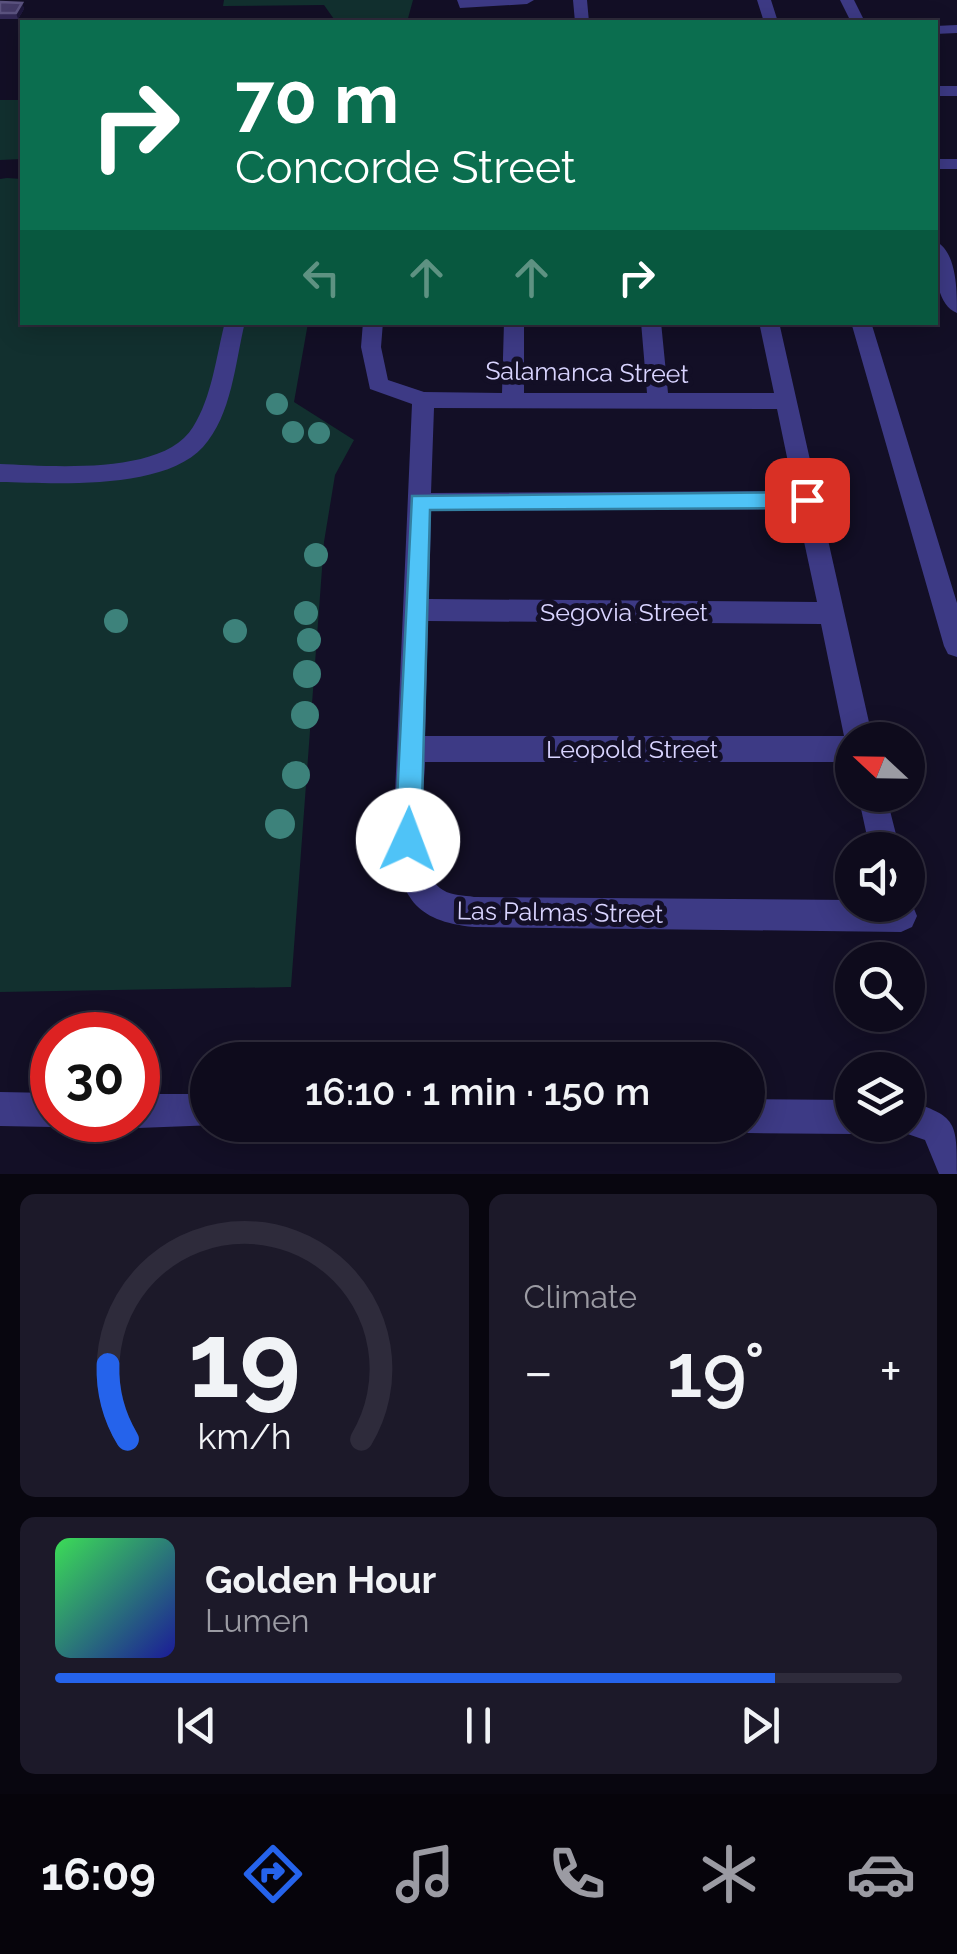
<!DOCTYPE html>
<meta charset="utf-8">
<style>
:root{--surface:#0e0b1c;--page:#1c1929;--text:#f1f3f6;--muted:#9b9ba3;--line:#2e2b3b;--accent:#2563eb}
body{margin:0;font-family:Raleway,sans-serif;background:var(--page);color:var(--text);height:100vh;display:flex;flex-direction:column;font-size:38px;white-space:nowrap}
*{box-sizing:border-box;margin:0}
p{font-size:32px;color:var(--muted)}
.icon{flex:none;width:55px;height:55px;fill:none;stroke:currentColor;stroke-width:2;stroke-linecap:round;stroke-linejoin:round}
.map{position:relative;height:1174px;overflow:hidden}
.drawer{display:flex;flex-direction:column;gap:20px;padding:20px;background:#08060f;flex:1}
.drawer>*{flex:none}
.guide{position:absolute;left:20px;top:20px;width:918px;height:305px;border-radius:0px;box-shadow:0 5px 25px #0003,0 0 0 2px var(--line);background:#0b6e4f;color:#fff;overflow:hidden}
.needle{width:65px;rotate:292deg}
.buttons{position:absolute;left:835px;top:722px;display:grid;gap:20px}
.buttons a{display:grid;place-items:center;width:90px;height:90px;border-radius:50%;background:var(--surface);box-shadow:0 5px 25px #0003,0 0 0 2px var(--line);font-size:50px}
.speed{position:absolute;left:30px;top:1012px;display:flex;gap:20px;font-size:50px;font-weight:700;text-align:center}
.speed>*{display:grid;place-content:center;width:130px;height:130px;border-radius:50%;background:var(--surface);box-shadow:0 5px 25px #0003,0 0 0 2px var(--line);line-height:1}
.speed .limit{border:15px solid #d22;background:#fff;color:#111}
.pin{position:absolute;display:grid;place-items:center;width:85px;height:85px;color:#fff;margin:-42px;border-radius:20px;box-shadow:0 5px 15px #0006}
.me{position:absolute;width:110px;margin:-55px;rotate:2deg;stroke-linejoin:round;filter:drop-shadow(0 0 8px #0008)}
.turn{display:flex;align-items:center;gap:35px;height:210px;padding:0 50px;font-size:45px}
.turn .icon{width:130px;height:130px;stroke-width:2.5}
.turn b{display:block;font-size:70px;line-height:85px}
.lanes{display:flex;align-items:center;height:95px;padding:0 50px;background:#0003;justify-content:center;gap:50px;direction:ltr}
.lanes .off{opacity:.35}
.big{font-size:75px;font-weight:600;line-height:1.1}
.drawer .card{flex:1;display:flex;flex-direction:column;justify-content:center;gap:15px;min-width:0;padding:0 35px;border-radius:15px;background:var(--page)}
.drawer .dial{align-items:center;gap:0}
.dial svg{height:260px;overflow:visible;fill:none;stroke:var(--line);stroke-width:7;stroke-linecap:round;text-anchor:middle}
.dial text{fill:var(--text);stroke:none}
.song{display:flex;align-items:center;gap:30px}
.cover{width:120px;height:120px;border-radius:15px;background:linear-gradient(135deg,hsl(130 70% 55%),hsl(240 70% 35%))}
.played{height:10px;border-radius:5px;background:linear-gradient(90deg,var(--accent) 85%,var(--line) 85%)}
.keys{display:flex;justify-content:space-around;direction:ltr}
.heat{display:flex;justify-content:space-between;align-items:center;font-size:55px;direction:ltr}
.drawer .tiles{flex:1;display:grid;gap:20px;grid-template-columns:1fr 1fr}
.card:last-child{grid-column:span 2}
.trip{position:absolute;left:190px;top:1042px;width:575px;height:100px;border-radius:50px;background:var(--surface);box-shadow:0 5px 25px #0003,0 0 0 2px var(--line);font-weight:600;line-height:100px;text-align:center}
.tab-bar{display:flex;height:160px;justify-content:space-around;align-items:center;background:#06040b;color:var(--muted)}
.tab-bar .icon{width:70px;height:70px}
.tab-bar .on{color:var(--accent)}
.tab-bar b{font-size:45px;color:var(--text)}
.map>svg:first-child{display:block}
</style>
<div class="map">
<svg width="957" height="1174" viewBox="0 0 957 1174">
<rect width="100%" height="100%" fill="#130f26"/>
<path fill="#12302f" d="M 224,0 L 413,0 L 407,22 L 336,22 L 324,5 L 223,6 Z
M 0,100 L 22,100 L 22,159 L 0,160 Z
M 7,178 L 22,179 L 22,322 L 308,323 L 294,402 L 354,440 L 335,475 L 324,542 L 291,987 L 0,992 L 0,179 Z"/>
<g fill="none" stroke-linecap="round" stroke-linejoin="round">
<path fill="#3d3a85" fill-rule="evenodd" d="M 457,0 L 534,0 L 527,4 L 460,8 Z
M 573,0 L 587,0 L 589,22 L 575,22 Z
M 757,0 L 771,0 L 778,22 L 764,22 Z
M 840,0 L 854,0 L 865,22 L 851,22 Z
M 957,25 L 957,33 L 935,34 L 935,26 Z
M 935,86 L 957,86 L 957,96 L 935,96 Z
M 935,159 L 957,159 L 957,169 L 935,169 Z
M 935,241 C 957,251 957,291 957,313 C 934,304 935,263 935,241 Z
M 225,322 L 245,322 C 235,363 232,415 203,447 C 163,491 54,483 0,482 L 0,464 C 50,466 164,476 193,427 C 212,397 216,357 225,322 Z
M 363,322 L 383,322 L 381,347 L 388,380 L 424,392 L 502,393 L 504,322 L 524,322 L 524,393 L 647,393 L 641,322 L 661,322 L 668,393 L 774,393 L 759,322 L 779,322 L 873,740 L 852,740 L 852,762 L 425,762 C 424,792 413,873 443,890 C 452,896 464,895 474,897 L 852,900 L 852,905 L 908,905 L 908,894 L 917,916 L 912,927 L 901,932 L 474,927 C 414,921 401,897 393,840 L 412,404 L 370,389 L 361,347 ZM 434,408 L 777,409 L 794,491 L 431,493 ZM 797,509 L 817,602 L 429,599 L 431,511 ZM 428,621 L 821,624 L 844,736 L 425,736 Z
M 851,322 L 871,322 L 957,603 L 957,657 L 948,654 L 944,646 Z
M 858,795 L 886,795 L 900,850 L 870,850 Z
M 0,1092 L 52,1093 L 52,1120 L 64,1122 L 52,1127 L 0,1126 Z
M 138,1094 L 208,1094 L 208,1125 L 216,1125 L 138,1128 L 124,1120 L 138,1120 Z
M 748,1099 L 852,1100 L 852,1125 L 866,1125 L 852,1134 L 748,1133 L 734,1125 L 748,1125 Z
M 908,1101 C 957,1116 957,1122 957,1174 L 939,1174 L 925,1140 L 896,1130 L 894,1125 L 908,1125 Z"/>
</g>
<g fill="#3d827b">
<circle cx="277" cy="404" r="11"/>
<circle cx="293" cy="432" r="11"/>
<circle cx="319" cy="433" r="11"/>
<circle cx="316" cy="555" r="12"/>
<circle cx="306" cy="613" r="12"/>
<circle cx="116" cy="621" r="12"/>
<circle cx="235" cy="631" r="12"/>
<circle cx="309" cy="640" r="12"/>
<circle cx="307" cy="674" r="14"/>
<circle cx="305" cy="715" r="14"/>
<circle cx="296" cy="775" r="14"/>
<circle cx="280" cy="824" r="15"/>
</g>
<path fill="#312854" d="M 0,2 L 22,3 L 24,9 L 18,19 L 0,19 Z"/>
<path fill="#1d163a" d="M 22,3 L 24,9 L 18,19 L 16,13 Z"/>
<path fill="#433a66" stroke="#5a527e" stroke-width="2.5" d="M 0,2 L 22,3 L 16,13 L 0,13 Z"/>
<path fill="#4fc3f7" stroke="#337fa1" stroke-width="2.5" d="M 807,492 L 817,500 L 807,508 L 430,510 L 421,840 L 418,849 L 408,853 L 398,849 L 395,840 L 412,496 Z"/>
<g text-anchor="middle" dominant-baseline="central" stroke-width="10" stroke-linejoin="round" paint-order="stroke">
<g font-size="25" fill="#d9d4ff" stroke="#130f26">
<text transform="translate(587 372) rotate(1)">Salamanca Street</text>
<text x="624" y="612">Segovia Street</text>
<text x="632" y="749">Leopold Street</text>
<text transform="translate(560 912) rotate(1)">Las Palmas Street</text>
</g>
</g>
</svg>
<div class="buttons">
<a><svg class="needle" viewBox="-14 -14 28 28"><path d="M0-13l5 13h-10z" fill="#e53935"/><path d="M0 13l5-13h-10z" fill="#9b9ba3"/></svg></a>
<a><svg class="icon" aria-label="sound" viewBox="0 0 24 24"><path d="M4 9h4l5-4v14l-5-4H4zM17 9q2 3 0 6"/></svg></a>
<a><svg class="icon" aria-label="search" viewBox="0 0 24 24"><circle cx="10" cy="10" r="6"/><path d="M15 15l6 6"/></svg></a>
<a><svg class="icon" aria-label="layers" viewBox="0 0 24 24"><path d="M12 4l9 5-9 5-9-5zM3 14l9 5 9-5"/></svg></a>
</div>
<div class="speed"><div class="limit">30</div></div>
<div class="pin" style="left:807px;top:500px;background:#d93025"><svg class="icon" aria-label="arrive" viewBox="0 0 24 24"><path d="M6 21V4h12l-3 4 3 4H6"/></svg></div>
<svg class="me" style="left:408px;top:840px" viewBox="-20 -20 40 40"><circle r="19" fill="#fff"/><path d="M0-13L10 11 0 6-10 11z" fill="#4fc3f7"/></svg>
<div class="trip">16:10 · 1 min · 150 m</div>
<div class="guide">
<div class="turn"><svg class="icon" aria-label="right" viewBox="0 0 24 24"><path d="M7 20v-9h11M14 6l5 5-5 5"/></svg><div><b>70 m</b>Concorde Street</div></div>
<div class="lanes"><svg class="icon off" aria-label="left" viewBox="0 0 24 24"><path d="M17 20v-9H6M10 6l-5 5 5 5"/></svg><svg class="icon off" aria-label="ahead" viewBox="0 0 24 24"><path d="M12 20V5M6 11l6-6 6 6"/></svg><svg class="icon off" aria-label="ahead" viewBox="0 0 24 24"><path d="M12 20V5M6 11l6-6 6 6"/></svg><svg class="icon" aria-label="right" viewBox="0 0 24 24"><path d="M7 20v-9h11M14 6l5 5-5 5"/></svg></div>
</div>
</div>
<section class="drawer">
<div class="tiles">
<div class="card dial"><svg viewBox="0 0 100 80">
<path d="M14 69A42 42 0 1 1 86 69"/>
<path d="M14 69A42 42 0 0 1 8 46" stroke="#2563eb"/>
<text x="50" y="56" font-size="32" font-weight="700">19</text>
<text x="50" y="72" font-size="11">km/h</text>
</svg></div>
<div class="card"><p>Climate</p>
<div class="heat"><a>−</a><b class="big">19°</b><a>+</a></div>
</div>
<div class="card">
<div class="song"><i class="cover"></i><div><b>Golden Hour</b><p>Lumen</p></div></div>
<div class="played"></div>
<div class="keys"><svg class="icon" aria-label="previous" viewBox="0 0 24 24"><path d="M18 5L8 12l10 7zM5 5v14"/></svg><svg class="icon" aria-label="pause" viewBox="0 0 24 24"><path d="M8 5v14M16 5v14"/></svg><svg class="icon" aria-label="next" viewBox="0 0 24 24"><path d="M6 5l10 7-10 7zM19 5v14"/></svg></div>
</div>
</div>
</section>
<nav class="tab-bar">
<b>16:09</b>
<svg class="icon on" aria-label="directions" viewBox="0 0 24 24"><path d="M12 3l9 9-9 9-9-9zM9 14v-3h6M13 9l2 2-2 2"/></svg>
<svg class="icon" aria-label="music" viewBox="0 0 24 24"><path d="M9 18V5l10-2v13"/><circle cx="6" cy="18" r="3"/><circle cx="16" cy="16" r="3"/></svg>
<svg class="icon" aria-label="phone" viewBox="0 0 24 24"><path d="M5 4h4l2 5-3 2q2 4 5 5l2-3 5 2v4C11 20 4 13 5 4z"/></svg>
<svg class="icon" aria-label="climate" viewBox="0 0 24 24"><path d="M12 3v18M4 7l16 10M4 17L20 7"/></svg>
<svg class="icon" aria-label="car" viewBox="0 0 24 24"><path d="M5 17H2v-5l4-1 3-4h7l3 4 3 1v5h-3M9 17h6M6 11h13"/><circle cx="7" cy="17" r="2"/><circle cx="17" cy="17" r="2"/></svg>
</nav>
